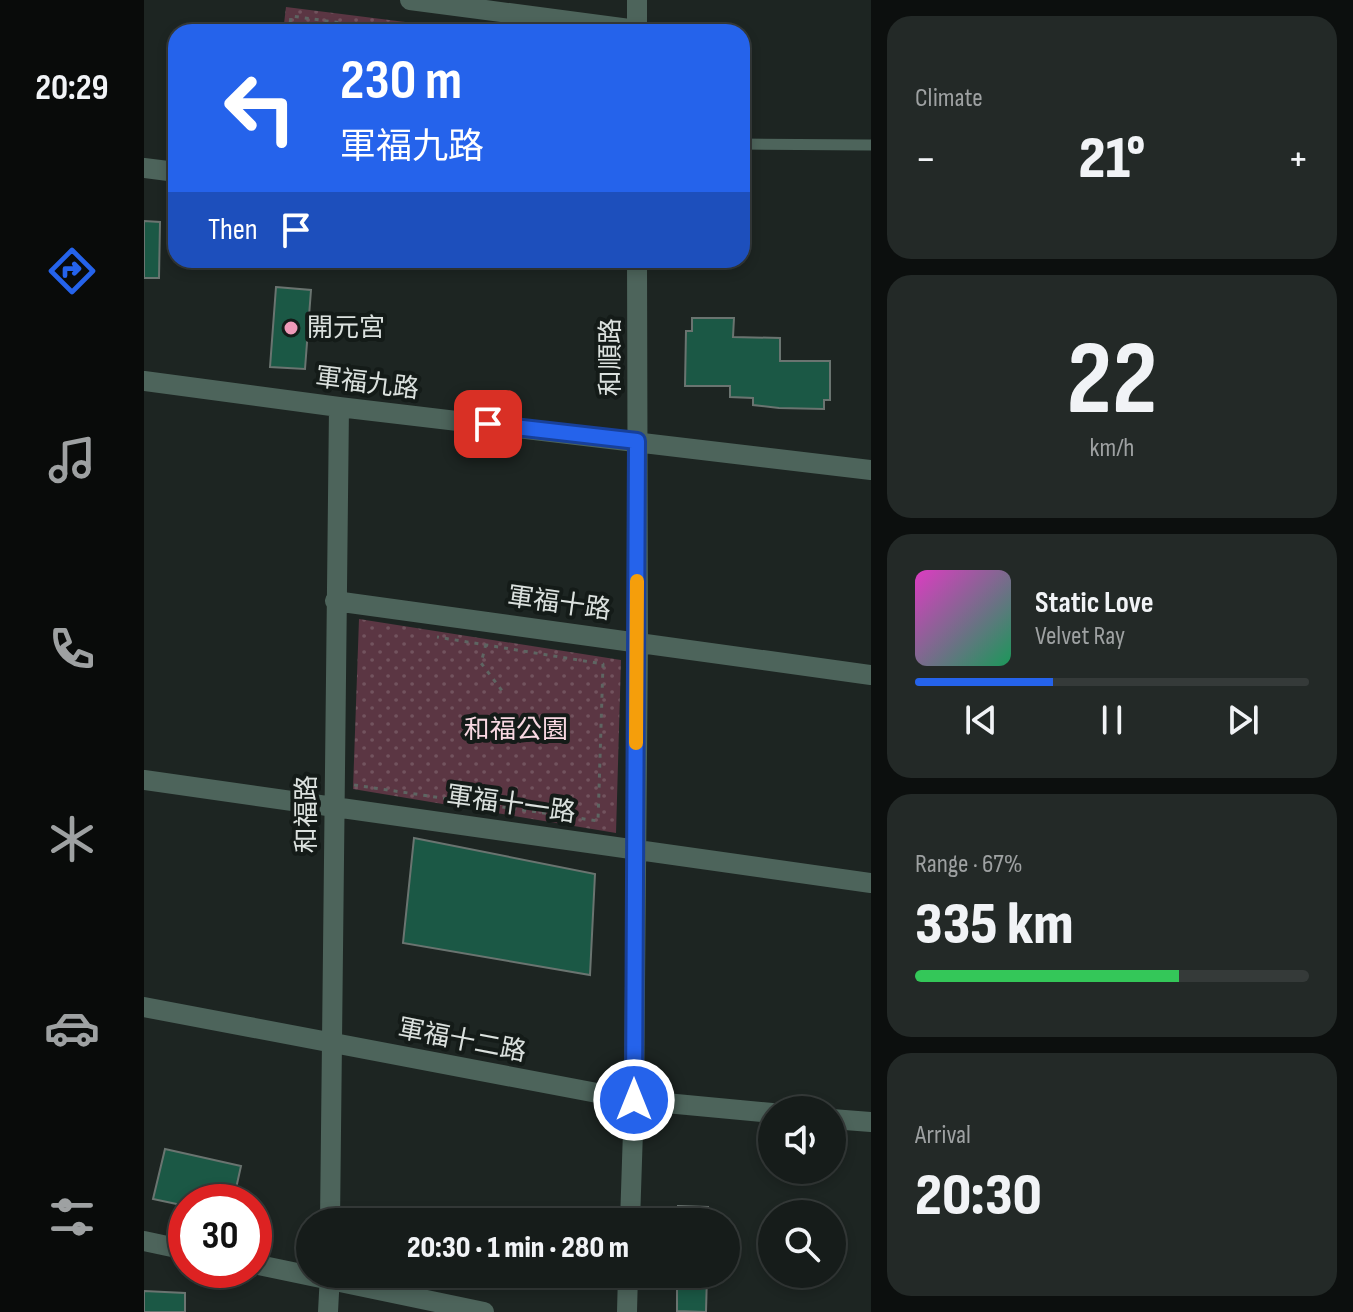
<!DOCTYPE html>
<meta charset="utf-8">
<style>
:root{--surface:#161c1a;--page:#232927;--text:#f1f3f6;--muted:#9ea1a2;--line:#353a39;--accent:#2563eb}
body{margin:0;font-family:"Sofia Sans Condensed","Noto Sans TC",sans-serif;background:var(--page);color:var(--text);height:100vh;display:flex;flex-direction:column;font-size:30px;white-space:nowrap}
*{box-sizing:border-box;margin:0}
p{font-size:26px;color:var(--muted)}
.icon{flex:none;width:44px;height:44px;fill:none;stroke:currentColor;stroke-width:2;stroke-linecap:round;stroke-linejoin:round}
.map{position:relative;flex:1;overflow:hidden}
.drawer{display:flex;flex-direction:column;gap:16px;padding:16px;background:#0c0f0e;width:482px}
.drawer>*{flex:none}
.top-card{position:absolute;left:24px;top:24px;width:582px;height:244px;border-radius:24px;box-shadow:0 4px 12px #0003,0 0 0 2px var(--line);background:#2563eb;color:#fff;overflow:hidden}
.fabs{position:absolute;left:614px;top:1096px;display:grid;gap:16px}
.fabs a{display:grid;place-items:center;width:88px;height:88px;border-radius:50%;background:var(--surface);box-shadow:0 4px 12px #0003,0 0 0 2px var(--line);font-size:40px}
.speed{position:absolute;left:24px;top:1184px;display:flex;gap:16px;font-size:40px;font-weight:700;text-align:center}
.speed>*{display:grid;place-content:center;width:104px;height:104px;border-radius:50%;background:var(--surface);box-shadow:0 4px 12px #0003,0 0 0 2px var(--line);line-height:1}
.speed .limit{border:12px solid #d22;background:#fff;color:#111}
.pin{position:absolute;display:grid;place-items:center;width:68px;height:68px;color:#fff;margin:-34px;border-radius:16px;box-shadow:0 4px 12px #0006}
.me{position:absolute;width:88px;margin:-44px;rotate:0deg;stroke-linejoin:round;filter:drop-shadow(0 0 6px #0008)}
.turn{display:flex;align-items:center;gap:28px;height:168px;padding:0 40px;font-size:36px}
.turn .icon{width:104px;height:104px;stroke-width:2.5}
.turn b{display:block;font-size:56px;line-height:68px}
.then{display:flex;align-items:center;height:76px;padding:0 40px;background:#0003;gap:16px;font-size:30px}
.big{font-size:60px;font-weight:800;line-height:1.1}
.drawer .card{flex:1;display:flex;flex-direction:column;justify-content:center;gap:12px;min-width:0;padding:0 28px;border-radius:24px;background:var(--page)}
.drawer .dial{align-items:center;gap:0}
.dial b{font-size:104px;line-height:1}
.song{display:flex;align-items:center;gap:24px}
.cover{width:96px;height:96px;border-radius:12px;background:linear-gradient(135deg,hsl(310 70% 55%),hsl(150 70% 35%))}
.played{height:8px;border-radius:4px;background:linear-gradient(90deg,var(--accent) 35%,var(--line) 35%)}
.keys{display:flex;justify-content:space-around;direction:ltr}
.heat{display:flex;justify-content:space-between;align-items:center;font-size:44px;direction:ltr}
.charge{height:12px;border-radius:6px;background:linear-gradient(90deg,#34c759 67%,var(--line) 0)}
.trip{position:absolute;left:152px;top:1208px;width:444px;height:80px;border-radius:40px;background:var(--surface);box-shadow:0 4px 12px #0003,0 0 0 2px var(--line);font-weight:800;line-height:80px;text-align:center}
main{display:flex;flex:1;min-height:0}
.tab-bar{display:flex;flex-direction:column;width:144px;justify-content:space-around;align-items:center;background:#090b0a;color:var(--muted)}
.tab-bar .icon{width:56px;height:56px}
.tab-bar .active{color:var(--accent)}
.tab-bar b{font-size:36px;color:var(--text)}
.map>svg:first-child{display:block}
</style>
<main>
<nav class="tab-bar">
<b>20:29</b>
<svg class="icon active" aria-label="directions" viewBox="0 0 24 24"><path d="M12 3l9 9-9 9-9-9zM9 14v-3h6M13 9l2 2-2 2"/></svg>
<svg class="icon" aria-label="music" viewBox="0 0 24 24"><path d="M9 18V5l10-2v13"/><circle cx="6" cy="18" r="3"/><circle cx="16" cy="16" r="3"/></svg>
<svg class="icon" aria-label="phone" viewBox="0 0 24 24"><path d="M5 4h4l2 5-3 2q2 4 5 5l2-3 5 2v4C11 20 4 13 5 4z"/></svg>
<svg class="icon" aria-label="climate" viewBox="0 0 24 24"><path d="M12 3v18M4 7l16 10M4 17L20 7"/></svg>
<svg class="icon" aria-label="car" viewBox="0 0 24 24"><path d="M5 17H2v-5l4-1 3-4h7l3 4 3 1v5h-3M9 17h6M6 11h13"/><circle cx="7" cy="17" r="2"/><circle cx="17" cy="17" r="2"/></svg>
<svg class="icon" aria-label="filters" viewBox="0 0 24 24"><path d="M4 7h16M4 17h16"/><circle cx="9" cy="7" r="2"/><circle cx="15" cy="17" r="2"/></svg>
</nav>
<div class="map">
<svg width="727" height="1312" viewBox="0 0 727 1312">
<defs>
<pattern id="grass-dots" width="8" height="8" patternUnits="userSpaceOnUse" patternTransform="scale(2)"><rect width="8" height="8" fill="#5b3643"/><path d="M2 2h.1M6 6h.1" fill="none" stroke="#72535e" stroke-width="1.8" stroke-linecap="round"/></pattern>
</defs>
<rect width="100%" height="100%" fill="#1d2522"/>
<path fill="url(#grass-dots)" d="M 142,7 L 269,23 L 268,32 L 139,32 Z
M 215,619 L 477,660 L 472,833 L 209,789 Z"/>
<path fill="#1b5845" stroke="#6a7470" stroke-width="2" d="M 0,221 L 16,222 L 15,278 L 0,278 Z
M 132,287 L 167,290 L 161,369 L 126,367 Z
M 548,318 L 590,318 L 589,337 L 636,338 L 636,361 L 686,361 L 686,400 L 680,400 L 680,409 L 635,408 L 609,405 L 609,398 L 586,397 L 586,386 L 541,386 L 542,331 L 548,331 Z
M 270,838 L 451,874 L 446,975 L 259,943 Z
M 21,1149 L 97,1166 L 89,1202 L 42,1202 L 42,1206 L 9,1199 Z
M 534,1206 L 564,1207 L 563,1222 L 534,1222 Z
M 533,1274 L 563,1274 L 562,1312 L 533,1311 Z
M 0,1291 L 41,1293 L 41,1312 L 0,1312 Z"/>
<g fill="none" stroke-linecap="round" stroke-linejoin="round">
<path stroke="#5e6562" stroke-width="3" stroke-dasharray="4 6" stroke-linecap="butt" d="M 145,32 L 147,16 L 263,32
M 342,644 L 337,663 L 359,692
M 210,785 L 454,821 L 459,664 L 293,637"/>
<path stroke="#4d645b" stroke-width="11" d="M 598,144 L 727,145"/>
<path stroke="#4d645b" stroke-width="20" d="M 266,0 L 493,30
M 493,32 L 493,0
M 0,168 L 32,172
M 0,381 L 195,407 L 727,470
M 191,601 L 727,675
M 0,780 L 727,883
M 0,1007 L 490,1100 L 628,1113
M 688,1119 L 727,1122
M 186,1222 L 195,407
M 486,1222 L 490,1100 L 494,641 L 493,260
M 0,1241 L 42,1250
M 110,1264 L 340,1312
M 184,1312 L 186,1274
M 483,1312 L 484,1274"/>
</g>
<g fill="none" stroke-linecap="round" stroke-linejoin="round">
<defs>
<path id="route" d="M 344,424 L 493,441 L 490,1100"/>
</defs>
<use href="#route" stroke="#184099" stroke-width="20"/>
<use href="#route" stroke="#2563eb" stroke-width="14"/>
<path stroke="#f59e0b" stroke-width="14" d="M 492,743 L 493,581"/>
</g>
<circle fill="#ef9ab8" stroke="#141b18" stroke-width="3" cx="147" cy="328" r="8"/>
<g text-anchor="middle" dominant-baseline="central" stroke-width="8" stroke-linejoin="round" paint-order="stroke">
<g font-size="26" fill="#dbe1de" stroke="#141b18" text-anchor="start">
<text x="163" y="328">開元宮</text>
</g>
<g font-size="26" fill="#dbe1de" stroke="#141b18">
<text transform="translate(467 357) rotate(-90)">和順路</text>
<text transform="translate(223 384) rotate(7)">軍福九路</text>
<text transform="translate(415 604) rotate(8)">軍福十路</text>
<text transform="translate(367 805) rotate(8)">軍福十一路</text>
<text transform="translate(163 814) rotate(-90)">和福路</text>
<text transform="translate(318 1041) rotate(11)">軍福十二路</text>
</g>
<g font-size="26" fill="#f9d8e2" stroke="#141b18">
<text x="372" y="730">和福公園</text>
</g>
</g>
</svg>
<div class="fabs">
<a><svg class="icon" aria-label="sound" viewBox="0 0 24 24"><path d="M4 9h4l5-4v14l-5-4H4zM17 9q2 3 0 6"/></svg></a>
<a><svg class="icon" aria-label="search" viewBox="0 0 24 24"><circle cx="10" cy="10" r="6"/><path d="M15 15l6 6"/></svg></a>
</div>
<div class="speed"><div class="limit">30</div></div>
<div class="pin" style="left:344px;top:424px;background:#d93025"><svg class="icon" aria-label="arrive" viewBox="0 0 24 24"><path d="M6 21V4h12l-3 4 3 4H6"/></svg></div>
<svg class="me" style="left:490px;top:1100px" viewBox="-20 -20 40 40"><circle r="17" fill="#2563eb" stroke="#fff" stroke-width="3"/><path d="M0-11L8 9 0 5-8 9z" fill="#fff"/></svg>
<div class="trip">20:30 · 1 min · 280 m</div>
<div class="top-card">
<div class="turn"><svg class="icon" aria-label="left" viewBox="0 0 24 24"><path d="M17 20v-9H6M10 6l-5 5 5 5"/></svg><div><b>230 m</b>軍福九路</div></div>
<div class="then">Then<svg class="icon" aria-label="arrive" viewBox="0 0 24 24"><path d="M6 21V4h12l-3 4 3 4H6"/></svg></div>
</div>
</div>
<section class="drawer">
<div class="card"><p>Climate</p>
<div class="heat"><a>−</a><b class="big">21°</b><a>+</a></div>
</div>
<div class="card dial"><b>22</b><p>km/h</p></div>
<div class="card">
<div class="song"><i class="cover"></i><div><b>Static Love</b><p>Velvet Ray</p></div></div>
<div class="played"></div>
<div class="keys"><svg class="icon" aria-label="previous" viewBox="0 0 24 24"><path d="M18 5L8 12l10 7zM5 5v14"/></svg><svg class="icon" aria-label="pause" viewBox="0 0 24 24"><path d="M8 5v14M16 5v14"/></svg><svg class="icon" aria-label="next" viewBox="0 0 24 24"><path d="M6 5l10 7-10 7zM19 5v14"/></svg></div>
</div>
<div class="card"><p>Range · 67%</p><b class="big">335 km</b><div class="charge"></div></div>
<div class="card"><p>Arrival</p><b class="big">20:30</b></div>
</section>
</main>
